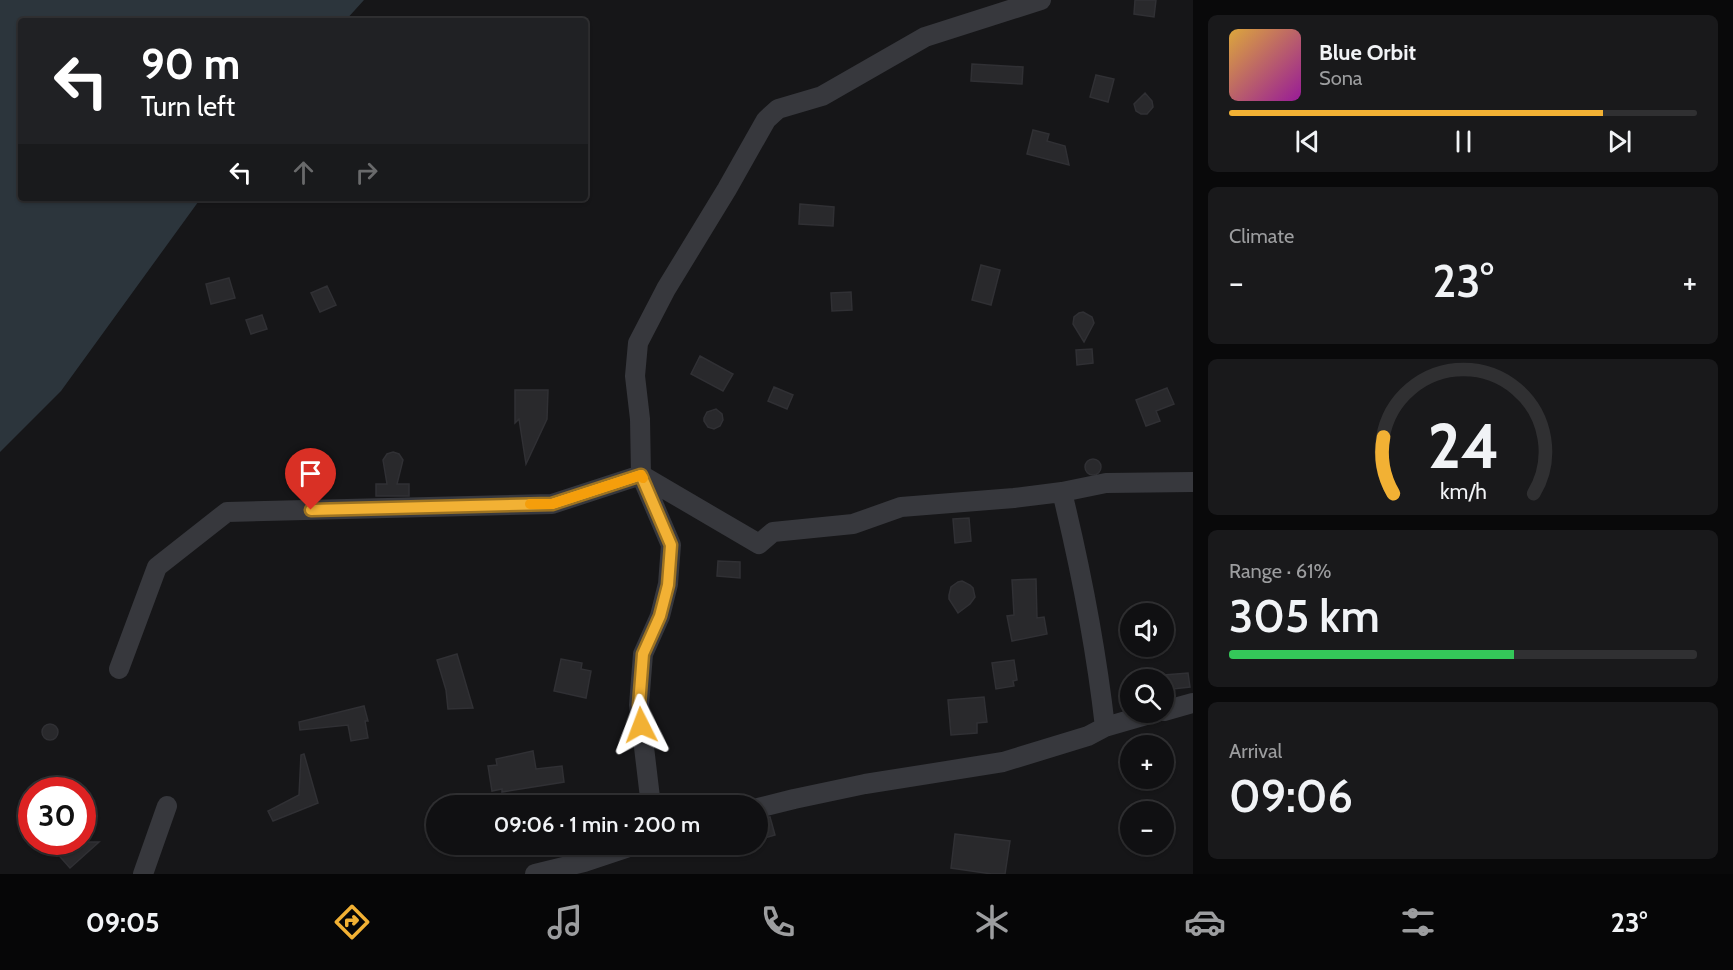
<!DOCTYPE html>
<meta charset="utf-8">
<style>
:root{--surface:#101012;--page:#19191b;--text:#f1f3f6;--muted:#9c9d9f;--line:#303032;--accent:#f2b134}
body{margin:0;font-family:Cabin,sans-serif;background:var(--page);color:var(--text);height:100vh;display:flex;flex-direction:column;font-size:22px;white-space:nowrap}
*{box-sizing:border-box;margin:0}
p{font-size:20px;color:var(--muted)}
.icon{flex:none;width:33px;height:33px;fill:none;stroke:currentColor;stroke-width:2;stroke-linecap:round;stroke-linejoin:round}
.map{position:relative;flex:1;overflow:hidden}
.panel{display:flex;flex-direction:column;gap:15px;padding:15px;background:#09090a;width:540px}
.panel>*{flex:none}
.guide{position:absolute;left:18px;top:18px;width:570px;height:183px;border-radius:6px;box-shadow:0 2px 4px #0004,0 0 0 2px var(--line);background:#202124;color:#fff;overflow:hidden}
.fabs{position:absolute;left:1120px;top:603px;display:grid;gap:12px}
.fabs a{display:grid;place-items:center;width:54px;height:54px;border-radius:50%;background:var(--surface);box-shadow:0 2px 4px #0004,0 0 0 2px var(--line);font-size:30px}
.speed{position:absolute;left:18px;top:777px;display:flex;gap:12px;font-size:30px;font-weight:700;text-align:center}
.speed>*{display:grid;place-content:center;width:78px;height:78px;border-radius:50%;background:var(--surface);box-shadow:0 2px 4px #0004,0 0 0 2px var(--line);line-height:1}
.speed .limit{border:9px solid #d22;background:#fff;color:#111}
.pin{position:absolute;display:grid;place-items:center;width:51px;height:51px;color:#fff;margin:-62px -26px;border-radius:50% 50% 50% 0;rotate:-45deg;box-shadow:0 0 6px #0007}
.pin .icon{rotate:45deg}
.me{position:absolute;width:66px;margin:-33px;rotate:357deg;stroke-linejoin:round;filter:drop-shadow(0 0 4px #0008)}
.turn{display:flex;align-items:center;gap:21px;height:126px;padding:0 24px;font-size:27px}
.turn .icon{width:78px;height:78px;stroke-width:2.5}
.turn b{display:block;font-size:42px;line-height:51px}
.lanes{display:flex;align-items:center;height:57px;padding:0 24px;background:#0003;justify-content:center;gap:30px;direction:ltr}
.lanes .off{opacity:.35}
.big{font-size:45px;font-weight:600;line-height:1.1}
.panel .card{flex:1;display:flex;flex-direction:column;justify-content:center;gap:9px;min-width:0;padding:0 21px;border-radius:9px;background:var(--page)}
.panel .dial{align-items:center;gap:0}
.dial svg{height:156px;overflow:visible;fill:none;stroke:var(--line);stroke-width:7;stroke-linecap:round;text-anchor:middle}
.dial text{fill:var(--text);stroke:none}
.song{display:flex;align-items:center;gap:18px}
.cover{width:72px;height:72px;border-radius:9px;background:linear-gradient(135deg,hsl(40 70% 55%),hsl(300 70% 35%))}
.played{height:6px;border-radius:3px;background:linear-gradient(90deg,var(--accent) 80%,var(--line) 80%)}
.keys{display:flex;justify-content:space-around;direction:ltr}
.heat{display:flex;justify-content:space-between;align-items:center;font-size:33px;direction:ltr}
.charge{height:9px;border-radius:4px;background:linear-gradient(90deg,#34c759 61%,var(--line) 0)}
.trip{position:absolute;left:426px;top:795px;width:342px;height:60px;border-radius:30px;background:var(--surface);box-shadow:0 2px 4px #0004,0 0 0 2px var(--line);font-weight:600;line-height:60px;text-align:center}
.tabs{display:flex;height:96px;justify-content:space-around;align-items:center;background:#060607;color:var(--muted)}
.tabs .icon{width:42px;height:42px}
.tabs .active{color:var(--accent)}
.tabs b{font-size:27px;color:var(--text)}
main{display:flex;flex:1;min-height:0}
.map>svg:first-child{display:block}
</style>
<main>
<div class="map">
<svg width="1193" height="874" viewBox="0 0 1193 874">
<rect width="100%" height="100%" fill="#161618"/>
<path fill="#2c353c" d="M 0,0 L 364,0 L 345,21 L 21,21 L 21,198 L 201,198 L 61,391 L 0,452 Z"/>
<path fill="#29292c" stroke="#303034" stroke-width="1.5" d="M 1135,0 L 1156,0 L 1154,17 L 1134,14 Z
M 972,64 L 1023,67 L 1022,84 L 971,81 Z
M 1096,75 L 1114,79 L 1108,102 L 1090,97 Z
M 1145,93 L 1152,101 L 1153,107 L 1147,114 L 1141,114 L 1136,111 L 1134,104 Z
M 1033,130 L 1049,134 L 1047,141 L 1065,146 L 1069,165 L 1027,154 Z
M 800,204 L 834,207 L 833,226 L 799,224 Z
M 981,265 L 1000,270 L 991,305 L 972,300 Z
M 229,278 L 235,298 L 211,304 L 206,284 Z
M 327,286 L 336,305 L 320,312 L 311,293 Z
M 851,292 L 852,310 L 832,311 L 831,293 Z
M 1083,312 L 1092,317 L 1094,323 L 1084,342 L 1073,324 L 1074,317 L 1079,313 Z
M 262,315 L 267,329 L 251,334 L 246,320 Z
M 1092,349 L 1093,363 L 1077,365 L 1076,350 Z
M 700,356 L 733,374 L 723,391 L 691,374 Z
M 774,387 L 793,395 L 787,409 L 768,401 Z
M 1167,388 L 1174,404 L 1156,411 L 1160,421 L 1146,426 L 1136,400 Z
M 515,390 L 548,390 L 547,419 L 526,464 L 519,419 L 515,423 Z
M 716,409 L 722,414 L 723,420 L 720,426 L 714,429 L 708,427 L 704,421 L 704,418 L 707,412 Z
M 393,452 L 399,454 L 403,460 L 397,484 L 409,484 L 409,496 L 376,496 L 376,484 L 387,484 L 383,460 L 387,454 Z
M1085 467a8 8 0 1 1 16 0a8 8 0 1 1-16 0Z
M 969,518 L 971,541 L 955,543 L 953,519 Z
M 718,561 L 740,562 L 740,578 L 717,576 Z
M 1036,579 L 1037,618 L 1044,617 L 1047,634 L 1012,641 L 1007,616 L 1014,615 L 1012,580 Z
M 962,581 L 970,585 L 973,588 L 975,597 L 970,604 L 958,613 L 949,599 L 949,595 L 951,587 L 958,582 Z
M 457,654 L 473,708 L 448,709 L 446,690 L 437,660 Z
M 561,659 L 582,663 L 581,669 L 591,671 L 586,698 L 554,691 Z
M 1014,660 L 1017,680 L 1013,681 L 1014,686 L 996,689 L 992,663 Z
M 1188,673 L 1190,687 L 1164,690 L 1164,675 Z
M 984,697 L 987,722 L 977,723 L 977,733 L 951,735 L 948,700 Z
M 364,706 L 368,721 L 365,721 L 368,738 L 351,741 L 348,725 L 300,730 L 299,722 Z
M42 732a8 8 0 1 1 16 0a8 8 0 1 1-16 0Z
M 533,751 L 536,769 L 562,766 L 564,782 L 502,792 L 502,789 L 492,791 L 488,766 L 497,765 L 496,759 Z
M 304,754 L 318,803 L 273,821 L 268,811 L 299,795 L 301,755 Z
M 770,817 L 775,835 L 758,840 L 758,820 Z
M 955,834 L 1010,841 L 1005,874 L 992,874 L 951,868 Z
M 47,842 L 99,842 L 70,868 Z"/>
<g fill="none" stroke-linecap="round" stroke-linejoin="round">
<path stroke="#37383d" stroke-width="20" d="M 1062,492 C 1081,570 1096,648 1105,727
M 119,669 L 157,567 L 227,512 L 552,504 L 641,475 L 759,544 L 773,532 L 853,524 L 901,507 L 1014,498 L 1062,492 L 1106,483 L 1193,482
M 1164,711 L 1193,703
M 651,806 L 639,705 L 643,654 L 660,616 L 668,584 L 671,545 L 641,475 L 640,419 L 635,376 L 638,343 L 666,289 L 727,189 L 766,120 L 778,109 L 822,96 L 925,37 L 1041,0
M 758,808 L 794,799 L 865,784 L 1003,762 L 1088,736 L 1105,727 L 1157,712
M 143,874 L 167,806
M 535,874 L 584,862 L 638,844"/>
</g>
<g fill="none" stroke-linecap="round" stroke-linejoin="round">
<defs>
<path id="route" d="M 311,510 L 552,504 L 641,475 L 671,545 L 668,585 L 660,616 L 643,654 L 639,705 L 641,725"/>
</defs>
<use href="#route" stroke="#9d7322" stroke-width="15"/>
<use href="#route" stroke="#f2b134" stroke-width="10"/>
<path stroke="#f59e0b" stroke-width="10" d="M 530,504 L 552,504 L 641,475 L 643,478"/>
</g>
</svg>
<div class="fabs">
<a><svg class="icon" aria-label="sound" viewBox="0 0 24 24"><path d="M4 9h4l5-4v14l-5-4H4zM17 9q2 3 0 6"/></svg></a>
<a><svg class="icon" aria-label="search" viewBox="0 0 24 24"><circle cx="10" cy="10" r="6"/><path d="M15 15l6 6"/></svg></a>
<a>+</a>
<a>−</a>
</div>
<div class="speed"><div class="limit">30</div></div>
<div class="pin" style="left:311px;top:510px;background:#d93025"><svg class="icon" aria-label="arrive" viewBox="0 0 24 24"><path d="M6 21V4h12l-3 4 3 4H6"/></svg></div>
<svg class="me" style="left:641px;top:725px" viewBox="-20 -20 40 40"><path d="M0-17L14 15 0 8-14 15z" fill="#f2b134" stroke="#fff" stroke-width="4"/></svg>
<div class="trip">09:06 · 1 min · 200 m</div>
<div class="guide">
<div class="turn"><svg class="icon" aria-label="left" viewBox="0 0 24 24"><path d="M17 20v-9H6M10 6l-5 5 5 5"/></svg><div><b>90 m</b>Turn left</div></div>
<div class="lanes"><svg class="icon" aria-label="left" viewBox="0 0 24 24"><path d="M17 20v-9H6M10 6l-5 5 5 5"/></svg><svg class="icon off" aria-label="ahead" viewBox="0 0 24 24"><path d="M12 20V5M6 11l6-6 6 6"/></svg><svg class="icon off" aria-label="right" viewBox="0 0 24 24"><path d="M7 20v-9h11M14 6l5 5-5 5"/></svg></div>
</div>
</div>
<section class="panel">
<div class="card">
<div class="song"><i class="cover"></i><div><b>Blue Orbit</b><p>Sona</p></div></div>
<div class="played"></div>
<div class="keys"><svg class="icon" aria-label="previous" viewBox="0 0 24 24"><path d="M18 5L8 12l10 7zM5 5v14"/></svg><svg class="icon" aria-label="pause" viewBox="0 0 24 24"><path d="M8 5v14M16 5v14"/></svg><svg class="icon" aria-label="next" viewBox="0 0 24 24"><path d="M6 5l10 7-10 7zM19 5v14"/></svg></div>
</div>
<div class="card"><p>Climate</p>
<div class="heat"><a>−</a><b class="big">23°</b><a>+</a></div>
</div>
<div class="card dial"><svg viewBox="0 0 100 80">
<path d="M14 69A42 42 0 1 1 86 69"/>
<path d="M14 69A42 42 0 0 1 9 40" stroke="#f2b134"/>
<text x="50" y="56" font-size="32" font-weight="700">24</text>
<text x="50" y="72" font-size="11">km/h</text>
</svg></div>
<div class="card"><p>Range · 61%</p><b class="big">305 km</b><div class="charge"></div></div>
<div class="card"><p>Arrival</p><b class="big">09:06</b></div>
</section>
</main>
<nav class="tabs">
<b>09:05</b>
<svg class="icon active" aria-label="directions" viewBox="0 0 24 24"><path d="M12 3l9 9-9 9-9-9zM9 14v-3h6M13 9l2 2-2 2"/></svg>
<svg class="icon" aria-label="music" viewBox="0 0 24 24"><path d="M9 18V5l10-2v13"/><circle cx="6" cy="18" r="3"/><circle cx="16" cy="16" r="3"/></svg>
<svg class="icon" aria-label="phone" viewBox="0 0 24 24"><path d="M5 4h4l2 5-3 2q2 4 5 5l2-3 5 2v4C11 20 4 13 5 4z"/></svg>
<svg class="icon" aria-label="climate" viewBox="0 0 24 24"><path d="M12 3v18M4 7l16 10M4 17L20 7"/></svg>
<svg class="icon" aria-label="car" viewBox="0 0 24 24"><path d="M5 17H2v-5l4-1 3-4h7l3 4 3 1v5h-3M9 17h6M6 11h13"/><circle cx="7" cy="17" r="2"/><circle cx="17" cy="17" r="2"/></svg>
<svg class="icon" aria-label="filters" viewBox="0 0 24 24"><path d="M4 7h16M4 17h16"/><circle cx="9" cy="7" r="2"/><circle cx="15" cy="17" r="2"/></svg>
<b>23°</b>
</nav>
